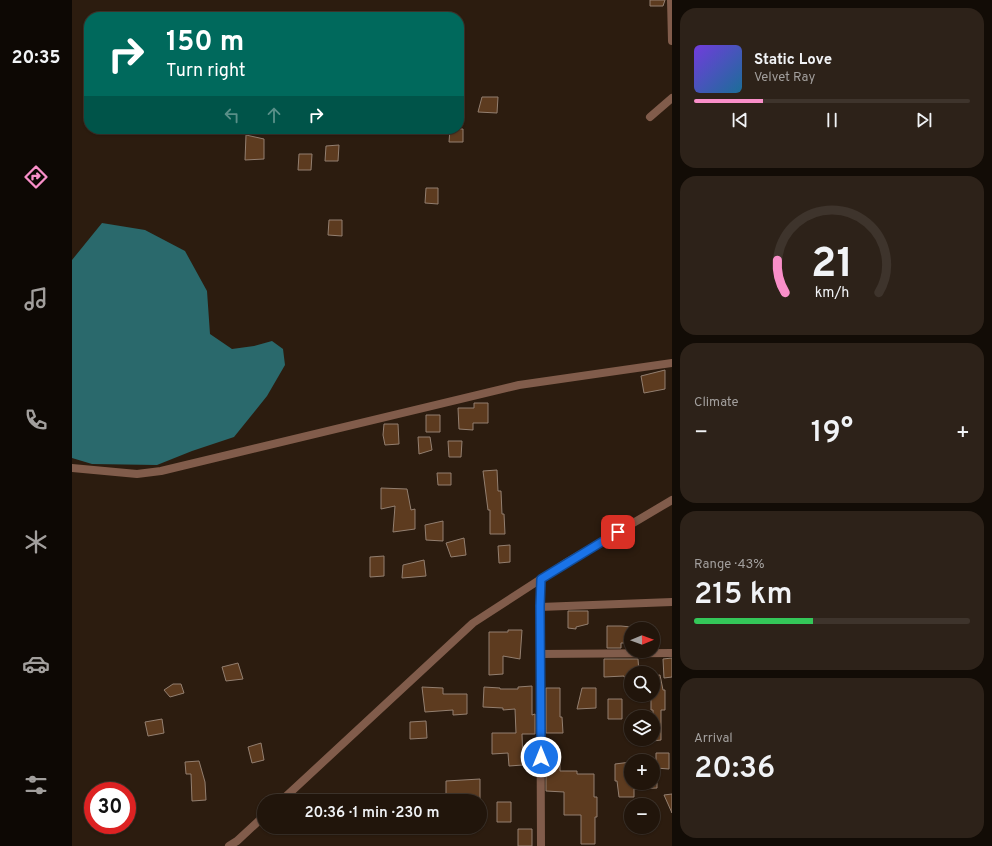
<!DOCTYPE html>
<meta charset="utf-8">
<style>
:root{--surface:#21150b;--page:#2d2219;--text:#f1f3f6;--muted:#a29f9d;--line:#3e342c;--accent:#f98fc9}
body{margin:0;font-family:Overpass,sans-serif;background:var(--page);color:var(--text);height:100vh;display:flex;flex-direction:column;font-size:15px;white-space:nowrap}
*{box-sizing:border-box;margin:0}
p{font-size:13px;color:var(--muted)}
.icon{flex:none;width:22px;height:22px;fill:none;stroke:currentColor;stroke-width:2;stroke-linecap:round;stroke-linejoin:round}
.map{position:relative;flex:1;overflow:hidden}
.sheet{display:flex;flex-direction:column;gap:8px;padding:8px;background:#120c06;width:320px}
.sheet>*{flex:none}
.guide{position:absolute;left:12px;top:12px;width:380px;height:122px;border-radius:16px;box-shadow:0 1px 3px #0004,0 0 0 1px var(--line);background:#00695c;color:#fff;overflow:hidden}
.needle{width:26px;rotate:89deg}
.controls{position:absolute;left:552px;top:622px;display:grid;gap:8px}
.controls a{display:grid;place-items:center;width:36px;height:36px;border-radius:50%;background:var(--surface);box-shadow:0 1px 3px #0004,0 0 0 1px var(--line);font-size:20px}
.speed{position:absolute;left:12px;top:782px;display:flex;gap:8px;font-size:20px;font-weight:700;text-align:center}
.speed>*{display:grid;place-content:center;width:52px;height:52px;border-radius:50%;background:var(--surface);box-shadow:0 1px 3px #0004,0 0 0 1px var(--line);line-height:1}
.speed .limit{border:6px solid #d22;background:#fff;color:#111}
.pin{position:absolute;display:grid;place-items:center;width:34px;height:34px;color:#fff;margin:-17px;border-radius:8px;box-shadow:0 2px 6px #0006}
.me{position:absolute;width:44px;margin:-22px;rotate:0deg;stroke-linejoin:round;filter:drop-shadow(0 0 3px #0008)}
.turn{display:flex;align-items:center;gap:14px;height:84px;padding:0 16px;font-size:18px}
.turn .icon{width:52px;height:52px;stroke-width:2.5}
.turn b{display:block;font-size:28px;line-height:34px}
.lanes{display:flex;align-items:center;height:38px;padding:0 16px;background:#0003;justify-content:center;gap:20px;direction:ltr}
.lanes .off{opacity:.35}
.big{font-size:30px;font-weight:600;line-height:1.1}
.sheet .tile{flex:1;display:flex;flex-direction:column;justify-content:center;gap:6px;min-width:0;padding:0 14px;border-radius:16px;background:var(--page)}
.sheet .dial{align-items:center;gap:0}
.dial svg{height:104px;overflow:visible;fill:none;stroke:var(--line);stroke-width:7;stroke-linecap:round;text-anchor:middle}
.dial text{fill:var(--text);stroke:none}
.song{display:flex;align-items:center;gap:12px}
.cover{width:48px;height:48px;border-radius:6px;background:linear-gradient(135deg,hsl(260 70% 55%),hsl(200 70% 35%))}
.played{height:4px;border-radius:2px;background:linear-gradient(90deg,var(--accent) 25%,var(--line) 25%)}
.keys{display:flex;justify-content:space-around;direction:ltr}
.heat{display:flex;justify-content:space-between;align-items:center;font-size:22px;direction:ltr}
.charge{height:6px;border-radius:3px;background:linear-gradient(90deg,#34c759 43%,var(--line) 0)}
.trip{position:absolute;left:185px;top:794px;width:230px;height:40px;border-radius:20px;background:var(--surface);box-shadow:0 1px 3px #0004,0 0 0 1px var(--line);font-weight:600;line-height:40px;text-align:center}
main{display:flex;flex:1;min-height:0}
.tab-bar{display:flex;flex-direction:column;width:72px;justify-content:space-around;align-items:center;background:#0d0804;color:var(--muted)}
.tab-bar .icon{width:28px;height:28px}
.tab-bar .selected{color:var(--accent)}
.tab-bar b{font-size:18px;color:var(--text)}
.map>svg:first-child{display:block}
</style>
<main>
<nav class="tab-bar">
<b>20:35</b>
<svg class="icon selected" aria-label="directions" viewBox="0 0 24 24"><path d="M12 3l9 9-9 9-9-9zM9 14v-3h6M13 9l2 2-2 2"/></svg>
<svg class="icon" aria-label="music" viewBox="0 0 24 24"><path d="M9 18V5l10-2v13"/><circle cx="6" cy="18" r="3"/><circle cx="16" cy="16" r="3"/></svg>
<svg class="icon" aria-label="phone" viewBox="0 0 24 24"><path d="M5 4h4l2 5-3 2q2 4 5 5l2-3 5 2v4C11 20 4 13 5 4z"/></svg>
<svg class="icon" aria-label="climate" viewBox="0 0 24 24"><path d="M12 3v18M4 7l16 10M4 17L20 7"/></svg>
<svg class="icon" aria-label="car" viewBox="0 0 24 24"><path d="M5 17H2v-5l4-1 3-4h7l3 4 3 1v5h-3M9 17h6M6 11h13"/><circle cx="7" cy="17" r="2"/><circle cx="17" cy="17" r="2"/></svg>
<svg class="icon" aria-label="filters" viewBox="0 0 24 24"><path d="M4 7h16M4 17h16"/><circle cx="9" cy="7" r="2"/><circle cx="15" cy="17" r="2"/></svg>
</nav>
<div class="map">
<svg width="600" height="846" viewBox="0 0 600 846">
<rect width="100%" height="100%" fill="#2c1c0f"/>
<path fill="#2a696c" d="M 30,223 L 73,230 L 113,251 L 135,291 L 138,334 L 160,349 L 182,346 L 200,341 L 211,349 L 213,365 L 195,396 L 162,437 L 120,451 L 85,465 L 20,464 L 0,458 L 0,260 Z"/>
<path fill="#5d3b1f" stroke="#937f70" d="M 578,0 L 593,0 L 591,6 L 578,6 Z
M 410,97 L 426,97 L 425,113 L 406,112 Z
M 378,129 L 391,129 L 391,142 L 377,142 Z
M 174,135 L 192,139 L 192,159 L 173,160 Z
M 267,145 L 266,161 L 253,161 L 254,146 Z
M 227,154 L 240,154 L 239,170 L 226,170 Z
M 354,188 L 366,188 L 366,204 L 353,203 Z
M 257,220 L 270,220 L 270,236 L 256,235 Z
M 593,370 L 593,389 L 572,393 L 569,376 Z
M 402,403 L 416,403 L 416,423 L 401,423 L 401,430 L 387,429 L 386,408 L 402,408 Z
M 354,415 L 368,415 L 368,432 L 354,432 Z
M 312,424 L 326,424 L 327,444 L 313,445 L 311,435 Z
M 346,437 L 358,437 L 360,450 L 347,454 Z
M 376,441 L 390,441 L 389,457 L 377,457 Z
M 425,470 L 426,491 L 429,491 L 430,514 L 432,514 L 433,534 L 418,534 L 418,510 L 416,510 L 411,471 Z
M 365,473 L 379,473 L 379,485 L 366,485 Z
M 309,488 L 335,489 L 339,510 L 343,509 L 343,529 L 321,532 L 323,506 L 309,509 Z
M 371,521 L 371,541 L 354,540 L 353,525 Z
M 392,538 L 394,555 L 379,557 L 374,543 Z
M 438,545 L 438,562 L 427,563 L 426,546 Z
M 312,556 L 312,576 L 298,577 L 298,557 Z
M 352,560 L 354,576 L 330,578 L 331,565 Z
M 496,611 L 516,611 L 516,624 L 504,627 L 504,629 L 496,628 Z
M 535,626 L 549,626 L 559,627 L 559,643 L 549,643 L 549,648 L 535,648 Z
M 436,630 L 450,630 L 448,659 L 431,656 L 431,674 L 417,675 L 417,632 L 436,632 Z
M 600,658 L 600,677 L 592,678 L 591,659 Z
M 532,659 L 566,659 L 567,673 L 559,673 L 559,677 L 552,677 L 552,676 L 532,677 Z
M 166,663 L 171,679 L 154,681 L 150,667 Z
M 588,675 L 591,690 L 593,690 L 593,710 L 589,710 L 589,740 L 581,741 L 581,710 L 579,710 L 579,695 L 581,695 L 581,676 Z
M 101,684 L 109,684 L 112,693 L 98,697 L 92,690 Z
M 460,686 L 460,715 L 463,714 L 463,734 L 450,734 L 451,765 L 437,766 L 436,753 L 420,754 L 420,733 L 444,733 L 443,709 L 431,710 L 431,708 L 411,707 L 412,687 L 428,688 L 428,689 L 446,689 L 446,687 Z
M 350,687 L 371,688 L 371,694 L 395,694 L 395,714 L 381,715 L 381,710 L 353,712 Z
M 474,688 L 488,688 L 488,717 L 490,717 L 491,733 L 474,733 Z
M 510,688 L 524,688 L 524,708 L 505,709 Z
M 536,699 L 550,699 L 550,719 L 536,719 Z
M 90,719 L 92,733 L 76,736 L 73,722 Z
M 354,721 L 355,738 L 338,739 L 338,722 Z
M 189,743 L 192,760 L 180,763 L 176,747 Z
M 474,749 L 488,749 L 488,771 L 505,771 L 505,774 L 522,774 L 522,797 L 525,797 L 525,817 L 523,817 L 523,844 L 509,844 L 509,815 L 492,815 L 492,792 L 474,791 Z
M 584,753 L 597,753 L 597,769 L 584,768 Z
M 127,761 L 133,782 L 134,800 L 120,801 L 119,774 L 114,774 L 113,762 Z
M 559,762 L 559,783 L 585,783 L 585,788 L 562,789 L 562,797 L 547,797 L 545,781 L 543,781 L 543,764 Z
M 408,779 L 408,799 L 374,797 L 374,781 Z
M 600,794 L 600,813 L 592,795 Z
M 425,802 L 439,802 L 439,822 L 425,822 Z
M 446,829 L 460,829 L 460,846 L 446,846 Z"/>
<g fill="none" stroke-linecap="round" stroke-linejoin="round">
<path stroke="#815c4b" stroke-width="8" d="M 599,0 L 600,41
M 578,117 L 600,98
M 0,468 L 65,474 L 89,471 L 447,385 L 600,363
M 468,607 L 600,602
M 468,654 L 600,653
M 209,801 L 401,623 L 492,564 L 600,500
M 157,846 L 165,841 L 192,816
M 469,846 L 468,607 L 469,579"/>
</g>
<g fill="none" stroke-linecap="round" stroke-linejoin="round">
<defs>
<path id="route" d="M 469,757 L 468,606 L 469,579 L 546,532"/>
</defs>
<use href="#route" stroke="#114b97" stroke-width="10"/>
<use href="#route" stroke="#1a73e8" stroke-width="7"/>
</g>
</svg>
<div class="controls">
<a><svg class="needle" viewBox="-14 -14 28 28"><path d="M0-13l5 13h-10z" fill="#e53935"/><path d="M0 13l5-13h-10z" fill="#a29f9d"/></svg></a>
<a><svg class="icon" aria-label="search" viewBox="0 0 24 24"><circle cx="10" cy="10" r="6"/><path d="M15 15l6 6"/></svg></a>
<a><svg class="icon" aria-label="layers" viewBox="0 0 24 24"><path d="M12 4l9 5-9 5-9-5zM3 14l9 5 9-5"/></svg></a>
<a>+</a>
<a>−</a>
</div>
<div class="speed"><div class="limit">30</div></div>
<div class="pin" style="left:546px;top:532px;background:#d93025"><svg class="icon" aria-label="arrive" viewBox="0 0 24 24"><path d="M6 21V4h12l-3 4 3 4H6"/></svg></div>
<svg class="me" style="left:469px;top:757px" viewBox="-20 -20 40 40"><circle r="17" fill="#1a73e8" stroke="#fff" stroke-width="3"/><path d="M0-11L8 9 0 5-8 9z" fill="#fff"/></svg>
<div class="trip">20:36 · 1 min · 230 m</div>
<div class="guide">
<div class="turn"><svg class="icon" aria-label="right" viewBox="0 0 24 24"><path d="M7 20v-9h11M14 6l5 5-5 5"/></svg><div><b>150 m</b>Turn right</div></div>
<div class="lanes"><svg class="icon off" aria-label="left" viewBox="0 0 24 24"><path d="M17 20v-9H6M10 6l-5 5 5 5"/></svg><svg class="icon off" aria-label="ahead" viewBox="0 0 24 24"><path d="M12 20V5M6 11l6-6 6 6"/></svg><svg class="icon" aria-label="right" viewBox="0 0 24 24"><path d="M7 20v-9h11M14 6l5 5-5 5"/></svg></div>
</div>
</div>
<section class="sheet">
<div class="tile">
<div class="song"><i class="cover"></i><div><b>Static Love</b><p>Velvet Ray</p></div></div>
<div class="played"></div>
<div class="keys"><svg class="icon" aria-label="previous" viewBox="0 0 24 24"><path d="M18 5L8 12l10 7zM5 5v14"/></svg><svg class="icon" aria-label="pause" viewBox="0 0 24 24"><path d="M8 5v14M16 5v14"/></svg><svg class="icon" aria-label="next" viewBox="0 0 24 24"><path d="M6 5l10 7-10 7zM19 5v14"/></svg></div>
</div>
<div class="tile dial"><svg viewBox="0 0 100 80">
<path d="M14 69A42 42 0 1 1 86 69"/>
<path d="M14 69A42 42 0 0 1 8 44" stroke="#f98fc9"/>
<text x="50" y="56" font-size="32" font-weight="700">21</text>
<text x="50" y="72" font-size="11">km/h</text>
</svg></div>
<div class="tile"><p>Climate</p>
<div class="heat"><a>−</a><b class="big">19°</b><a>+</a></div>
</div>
<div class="tile"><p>Range · 43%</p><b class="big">215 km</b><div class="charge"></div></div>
<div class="tile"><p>Arrival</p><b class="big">20:36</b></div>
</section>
</main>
